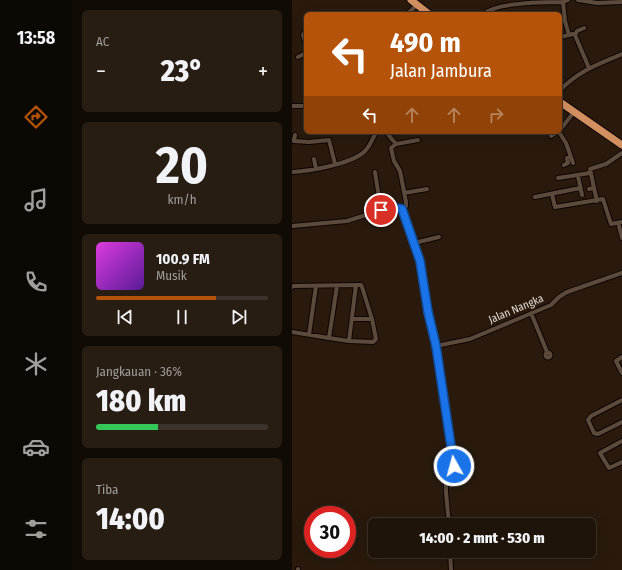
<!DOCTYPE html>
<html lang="id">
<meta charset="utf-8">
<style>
:root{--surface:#1f140a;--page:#271d13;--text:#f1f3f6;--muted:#a19e9c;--line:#3c332b;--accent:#b45309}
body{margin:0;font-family:"Fira Sans Condensed",sans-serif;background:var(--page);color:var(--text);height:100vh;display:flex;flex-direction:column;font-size:15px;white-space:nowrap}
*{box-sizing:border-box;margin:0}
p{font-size:13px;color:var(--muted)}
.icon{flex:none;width:22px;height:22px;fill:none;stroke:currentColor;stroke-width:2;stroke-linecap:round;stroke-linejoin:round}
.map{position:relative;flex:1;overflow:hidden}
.panel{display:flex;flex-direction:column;gap:10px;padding:10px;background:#110b06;width:220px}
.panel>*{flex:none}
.hud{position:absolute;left:12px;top:12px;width:258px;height:122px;border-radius:6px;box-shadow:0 4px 16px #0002,0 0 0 1px var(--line);background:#b45309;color:#fff;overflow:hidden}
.speed{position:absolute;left:12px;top:506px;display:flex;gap:8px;font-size:20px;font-weight:700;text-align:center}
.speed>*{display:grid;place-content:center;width:52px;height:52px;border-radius:50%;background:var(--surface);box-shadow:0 4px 16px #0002,0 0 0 1px var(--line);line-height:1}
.speed .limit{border:6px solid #d22;background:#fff;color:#111}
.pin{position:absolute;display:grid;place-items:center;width:34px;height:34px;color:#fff;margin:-17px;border:2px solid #fff;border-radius:50%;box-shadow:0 1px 4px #0007}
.me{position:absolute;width:44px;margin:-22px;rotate:353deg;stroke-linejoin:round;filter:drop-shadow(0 0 3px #0008)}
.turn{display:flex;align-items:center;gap:14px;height:84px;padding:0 20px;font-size:18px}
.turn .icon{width:52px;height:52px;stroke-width:2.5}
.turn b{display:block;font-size:28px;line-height:34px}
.lanes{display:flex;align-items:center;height:38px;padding:0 20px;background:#0003;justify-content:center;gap:20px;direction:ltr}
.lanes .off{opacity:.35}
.big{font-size:30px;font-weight:800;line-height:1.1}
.panel .tile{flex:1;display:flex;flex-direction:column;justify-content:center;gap:6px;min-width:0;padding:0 14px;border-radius:6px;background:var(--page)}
.panel .dial{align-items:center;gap:0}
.dial b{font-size:52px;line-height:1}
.song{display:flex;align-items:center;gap:12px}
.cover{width:48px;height:48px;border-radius:6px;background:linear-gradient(135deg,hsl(300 70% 55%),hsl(270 70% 35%))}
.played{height:4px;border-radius:2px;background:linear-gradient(90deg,var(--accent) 70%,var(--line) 70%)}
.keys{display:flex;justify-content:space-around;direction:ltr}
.heat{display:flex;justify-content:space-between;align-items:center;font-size:22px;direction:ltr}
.charge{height:6px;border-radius:3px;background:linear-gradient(90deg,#34c759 36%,var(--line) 0)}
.trip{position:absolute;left:76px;top:518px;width:228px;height:40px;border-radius:6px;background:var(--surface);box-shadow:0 4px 16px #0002,0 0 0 1px var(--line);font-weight:800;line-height:40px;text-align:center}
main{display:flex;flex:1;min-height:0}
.tabs{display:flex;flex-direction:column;width:72px;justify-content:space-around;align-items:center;background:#0c0804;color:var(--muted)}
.tabs .icon{width:28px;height:28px}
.tabs .active{color:var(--accent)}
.tabs b{font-size:18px;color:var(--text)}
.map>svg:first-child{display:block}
</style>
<main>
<nav class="tabs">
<b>13:58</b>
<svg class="icon active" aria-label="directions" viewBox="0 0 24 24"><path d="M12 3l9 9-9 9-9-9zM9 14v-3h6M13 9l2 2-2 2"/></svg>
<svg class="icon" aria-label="music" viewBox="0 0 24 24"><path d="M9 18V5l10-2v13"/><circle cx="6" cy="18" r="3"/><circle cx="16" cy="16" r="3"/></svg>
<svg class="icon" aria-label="phone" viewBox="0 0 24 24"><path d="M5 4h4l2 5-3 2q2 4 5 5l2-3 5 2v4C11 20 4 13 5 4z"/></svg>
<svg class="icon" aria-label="climate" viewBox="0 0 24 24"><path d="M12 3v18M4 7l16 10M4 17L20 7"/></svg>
<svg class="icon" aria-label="car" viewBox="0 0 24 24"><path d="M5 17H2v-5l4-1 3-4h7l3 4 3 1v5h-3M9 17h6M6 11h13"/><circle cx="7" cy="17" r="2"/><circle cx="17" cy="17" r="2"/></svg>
<svg class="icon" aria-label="filters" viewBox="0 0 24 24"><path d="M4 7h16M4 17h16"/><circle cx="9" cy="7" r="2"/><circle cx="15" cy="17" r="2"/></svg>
</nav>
<section class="panel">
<div class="tile"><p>AC</p>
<div class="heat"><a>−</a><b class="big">23°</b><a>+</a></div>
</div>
<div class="tile dial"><b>20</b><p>km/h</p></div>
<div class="tile">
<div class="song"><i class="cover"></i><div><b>100.9 FM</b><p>Musik</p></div></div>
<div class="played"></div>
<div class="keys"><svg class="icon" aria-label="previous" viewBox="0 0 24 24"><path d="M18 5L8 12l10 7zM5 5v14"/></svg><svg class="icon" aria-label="pause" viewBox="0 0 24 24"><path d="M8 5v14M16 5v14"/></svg><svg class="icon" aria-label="next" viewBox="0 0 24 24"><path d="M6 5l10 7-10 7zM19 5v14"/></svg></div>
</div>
<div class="tile"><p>Jangkauan · 36%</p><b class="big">180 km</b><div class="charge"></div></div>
<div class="tile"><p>Tiba</p><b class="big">14:00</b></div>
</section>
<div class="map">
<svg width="330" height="570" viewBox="0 0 330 570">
<rect width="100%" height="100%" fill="#291a0d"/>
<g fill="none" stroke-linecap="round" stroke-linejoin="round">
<defs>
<path id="minor" d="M 286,0 L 305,3 L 330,2
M 271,2 L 273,21 L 277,35 L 281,34 L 283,35 L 297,68
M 115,14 L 125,5
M 192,14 C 205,2 253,2 271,2 L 276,0
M 14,30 L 11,35 L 14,44
M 283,35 L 285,31 L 292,28
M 268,37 L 277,35
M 6,57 L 14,53
M 268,90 C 288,70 305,65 330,54
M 0,106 L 14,106
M 268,130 L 282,112
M 94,132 L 104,144
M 267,132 L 274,143 L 281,163
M 259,136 L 265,132
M 0,140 L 2,141 L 3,135
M 2,141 L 17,142 L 37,140 L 43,164
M 22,159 L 24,169
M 272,165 L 276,163 L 275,158 L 279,157
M 0,172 C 18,171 60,164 73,151 C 78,146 81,138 84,132
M 83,172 L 89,210
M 286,176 L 290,195
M 266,178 L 298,173
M 302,188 L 298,169 L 314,164 L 330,153
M 297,189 L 302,188 L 305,201
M 112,193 L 135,189
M 260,194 L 263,207 L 311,199 L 319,224 L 330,222
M 243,197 L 288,188
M 111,210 L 114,206 L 114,202 L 108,171 L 102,161 L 99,148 L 104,144 L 126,140
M 0,226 L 55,221 L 90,210 L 103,208 L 109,208 L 111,210 L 128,261 L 152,391 L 162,466 L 154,478 L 154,492 L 157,525
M 327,226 L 330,238
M 122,243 L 147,237
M 0,287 L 2,286 L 64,285 L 57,341 L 37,338
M 239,313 L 255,352
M 60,319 L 80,319
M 0,332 L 37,338 L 45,286
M 17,335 L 24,286
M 57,341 L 81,342 L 84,339 L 80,319 L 70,287 L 69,285 L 64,285
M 144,346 L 178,339 L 259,305 L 267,297 L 275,292 L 330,273
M253.5 355a2.5 2.5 0 1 1 5 0a2.5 2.5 0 1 1-5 0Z
M 330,357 L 324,361 L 330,373
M 330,400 L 299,416 L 296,420 L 302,433 L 306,434 L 330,422
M 330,441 L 308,453 L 317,468 L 330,462
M 158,551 L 159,570
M 6,569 L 6,570"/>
<path id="trunk" d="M 119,0 L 137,14
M 268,102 L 330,145"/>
</defs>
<use href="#minor" stroke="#110500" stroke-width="6"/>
<use href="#trunk" stroke="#110500" stroke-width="9"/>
<use href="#minor" stroke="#5c4b3d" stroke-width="4"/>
<use href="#trunk" stroke="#d29061" stroke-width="7"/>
</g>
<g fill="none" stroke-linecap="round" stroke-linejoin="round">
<defs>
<path id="route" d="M 89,210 L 103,208 L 110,209 L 128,261 L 136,312 L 144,346 L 162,466"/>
</defs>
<use href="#route" stroke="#114b97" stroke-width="10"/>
<use href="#route" stroke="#1a73e8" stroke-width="7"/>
</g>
<g text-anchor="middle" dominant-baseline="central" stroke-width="4" stroke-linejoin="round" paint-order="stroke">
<g font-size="11" fill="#e5dad2" stroke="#291a0d">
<text transform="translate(224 309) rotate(-23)">Jalan Nangka</text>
</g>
</g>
</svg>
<div class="speed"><div class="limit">30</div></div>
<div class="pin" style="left:89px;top:210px;background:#d93025"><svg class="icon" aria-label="arrive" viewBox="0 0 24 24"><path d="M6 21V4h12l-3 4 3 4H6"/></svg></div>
<svg class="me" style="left:162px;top:466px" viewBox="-20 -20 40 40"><circle r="17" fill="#1a73e8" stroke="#fff" stroke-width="3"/><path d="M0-11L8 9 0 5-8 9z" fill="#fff"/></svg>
<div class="trip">14:00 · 2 mnt · 530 m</div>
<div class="hud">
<div class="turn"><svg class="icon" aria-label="left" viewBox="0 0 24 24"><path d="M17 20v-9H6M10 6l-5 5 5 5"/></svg><div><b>490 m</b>Jalan Jambura</div></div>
<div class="lanes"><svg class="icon" aria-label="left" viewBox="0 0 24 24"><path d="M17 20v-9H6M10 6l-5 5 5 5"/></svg><svg class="icon off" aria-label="ahead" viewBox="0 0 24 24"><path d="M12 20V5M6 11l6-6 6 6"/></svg><svg class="icon off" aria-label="ahead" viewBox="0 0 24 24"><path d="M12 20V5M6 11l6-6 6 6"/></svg><svg class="icon off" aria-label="right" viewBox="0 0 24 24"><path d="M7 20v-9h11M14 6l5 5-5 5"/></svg></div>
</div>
</div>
</main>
